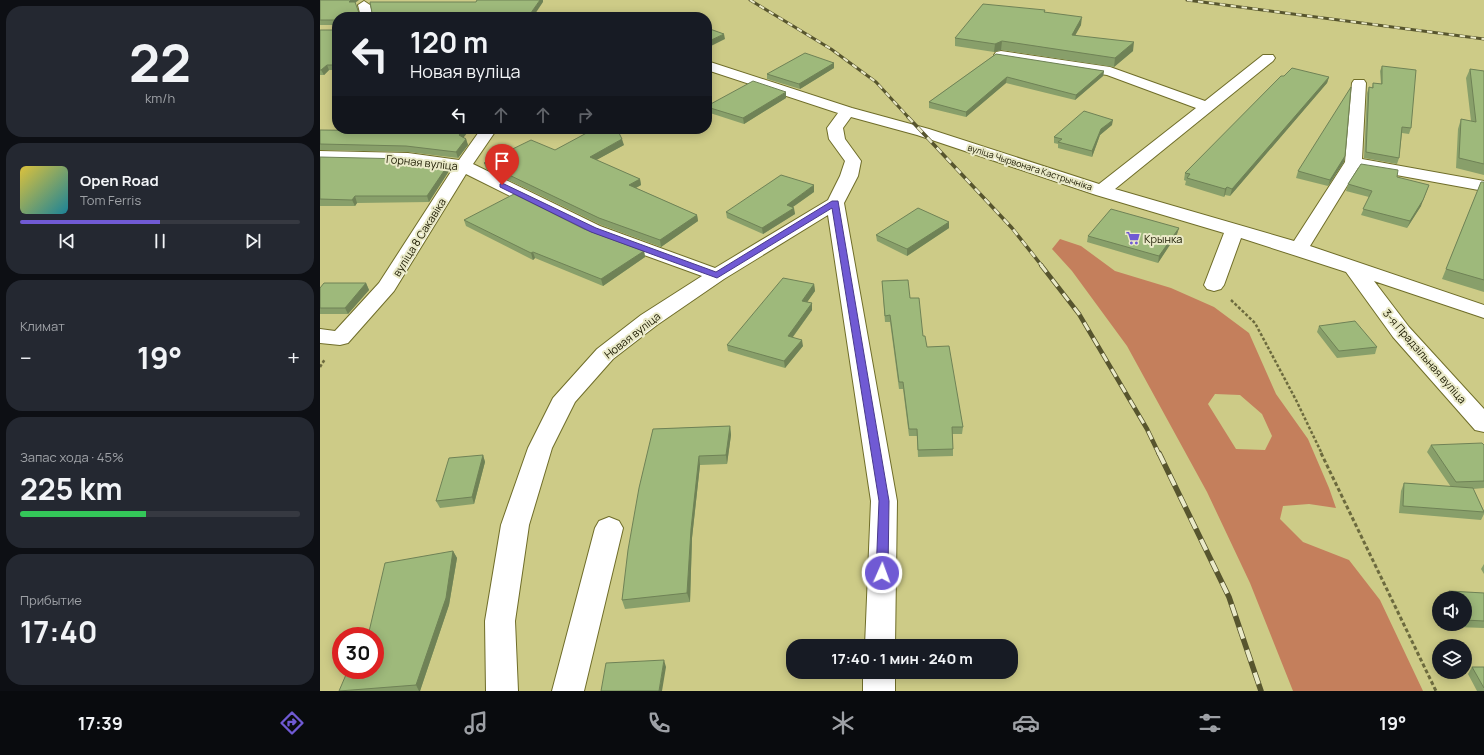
<!DOCTYPE html>
<html lang="ru">
<meta charset="utf-8">
<style>
:root{--surface:#171b24;--page:#242831;--text:#f1f3f6;--muted:#9ea1a6;--line:#363941;--accent:#705ad4}
body{margin:0;font-family:Manrope,sans-serif;background:var(--page);color:var(--text);height:100vh;display:flex;flex-direction:column;font-size:15px;white-space:nowrap}
*{box-sizing:border-box;margin:0}
p{font-size:13px;color:var(--muted)}
.icon{flex:none;width:22px;height:22px;fill:none;stroke:currentColor;stroke-width:2;stroke-linecap:round;stroke-linejoin:round}
.map{position:relative;flex:1;overflow:hidden}
.side{display:flex;flex-direction:column;gap:6px;padding:6px;background:#0d0f14;width:320px}
.side>*{flex:none}
.hud{position:absolute;left:12px;top:12px;width:380px;height:122px;border-radius:16px;box-shadow:0 2px 10px #0003;background:#171b24;color:var(--text);overflow:hidden}
.fabs{position:absolute;left:1112px;top:591px;display:grid;gap:8px}
.fabs a{display:grid;place-items:center;width:40px;height:40px;border-radius:50%;background:var(--surface);box-shadow:0 2px 10px #0003;font-size:20px}
.speed{position:absolute;left:12px;top:627px;display:flex;gap:8px;font-size:20px;font-weight:700;text-align:center}
.speed>*{display:grid;place-content:center;width:52px;height:52px;border-radius:50%;background:var(--surface);box-shadow:0 2px 10px #0003;line-height:1}
.speed .limit{border:6px solid #d22;background:#fff;color:#111}
.pin{position:absolute;display:grid;place-items:center;width:34px;height:34px;color:#fff;margin:-41px -17px;border-radius:50% 50% 50% 0;rotate:-45deg;box-shadow:0 0 4px #0007}
.pin .icon{rotate:45deg}
.me{position:absolute;width:44px;margin:-22px;rotate:2deg;stroke-linejoin:round;filter:drop-shadow(0 0 3px #0008)}
.turn{display:flex;align-items:center;gap:14px;height:84px;padding:0 12px;font-size:18px}
.turn .icon{width:52px;height:52px;stroke-width:2.5}
.turn b{display:block;font-size:28px;line-height:34px}
.lanes{display:flex;align-items:center;height:38px;padding:0 12px;background:#0003;justify-content:center;gap:20px;direction:ltr}
.lanes .off{opacity:.35}
.big{font-size:30px;font-weight:700;line-height:1.1}
.side .widget{flex:1;display:flex;flex-direction:column;justify-content:center;gap:6px;min-width:0;padding:0 14px;border-radius:16px;background:var(--page)}
.side .dial{align-items:center;gap:0}
.dial b{font-size:52px;line-height:1}
.song{display:flex;align-items:center;gap:12px}
.cover{width:48px;height:48px;border-radius:6px;background:linear-gradient(135deg,hsl(50 70% 55%),hsl(190 70% 35%))}
.played{height:4px;border-radius:2px;background:linear-gradient(90deg,var(--accent) 50%,var(--line) 50%)}
.keys{display:flex;justify-content:space-around;direction:ltr}
.heat{display:flex;justify-content:space-between;align-items:center;font-size:22px;direction:ltr}
.charge{height:6px;border-radius:3px;background:linear-gradient(90deg,#34c759 45%,var(--line) 0)}
.trip{position:absolute;left:466px;top:639px;width:232px;height:40px;border-radius:16px;background:var(--surface);box-shadow:0 2px 10px #0003;font-weight:700;line-height:40px;text-align:center}
.dock{display:flex;height:64px;justify-content:space-around;align-items:center;background:#090b0e;color:var(--muted)}
.dock .icon{width:28px;height:28px}
.dock .selected{color:var(--accent)}
.dock b{font-size:18px;color:var(--text)}
main{display:flex;flex:1;min-height:0}
.map>svg:first-child{display:block}
</style>
<main>
<section class="side">
<div class="widget dial"><b>22</b><p>km/h</p></div>
<div class="widget">
<div class="song"><i class="cover"></i><div><b>Open Road</b><p>Tom Ferris</p></div></div>
<div class="played"></div>
<div class="keys"><svg class="icon" aria-label="previous" viewBox="0 0 24 24"><path d="M18 5L8 12l10 7zM5 5v14"/></svg><svg class="icon" aria-label="pause" viewBox="0 0 24 24"><path d="M8 5v14M16 5v14"/></svg><svg class="icon" aria-label="next" viewBox="0 0 24 24"><path d="M6 5l10 7-10 7zM19 5v14"/></svg></div>
</div>
<div class="widget"><p>Климат</p>
<div class="heat"><a>−</a><b class="big">19°</b><a>+</a></div>
</div>
<div class="widget"><p>Запас хода · 45%</p><b class="big">225 km</b><div class="charge"></div></div>
<div class="widget"><p>Прибытие</p><b class="big">17:40</b></div>
</section>
<div class="map">
<svg width="1164" height="691" viewBox="0 0 1164 691">
<rect width="100%" height="100%" fill="#cdcb87"/>
<path fill="#c47f5c" fill-rule="evenodd" d="M 740,239 L 761,246 L 795,271 L 851,288 L 894,307 L 929,333 L 956,394 L 988,439 L 1009,488 L 1016,508 L 989,504 L 963,506 L 960,519 L 983,542 L 1029,560 L 1060,600 L 1103,691 L 973,691 L 930,583 L 887,492 L 807,346 L 752,271 L 732,249 ZM 895,394 L 920,395 L 942,414 L 952,436 L 945,450 L 916,449 L 888,404 Z"/>
<g fill="none" stroke-linecap="round" stroke-linejoin="round">
<defs>
<path id="minor" d="M 44,1 L 50,5 L 53,17 L 41,17 L 38,5 Z
M 681,51 L 790,67 L 885,101 L 943,55 L 953,55 L 955,58 L 953,61 L 795,189 L 974,241 L 1025,162 L 1032,83 L 1034,80 L 1044,80 L 1046,83 L 1042,159 L 1164,181 L 1164,191 L 1038,168 L 990,246 L 1164,305 L 1164,318 L 1054,281 L 1089,327 L 1164,409 L 1164,432 L 1155,430 L 1073,337 L 1026,272 L 921,238 L 904,285 L 901,289 L 894,291 L 887,289 L 884,285 L 904,233 L 776,195 L 597,135 L 531,117 L 523,128 L 525,139 L 541,161 L 538,176 L 524,203 L 577,501 L 575,646 L 545,646 L 551,501 L 508,215 L 404,279 L 337,325 L 293,359 L 255,402 L 232,448 L 209,525 L 195,621 L 198,691 L 166,691 L 165,621 L 181,525 L 208,448 L 233,398 L 277,349 L 321,315 L 382,276 L 266,234 L 146,174 L 74,291 L 28,343 L 20,345 L 0,343 L 0,329 L 15,331 L 59,283 L 132,170 L 88,163 L 0,161 L 0,151 L 88,153 L 139,160 L 161,129 L 177,129 L 153,164 L 280,226 L 395,268 L 508,200 L 520,176 L 525,161 L 509,139 L 507,128 L 518,113 L 387,70 L 387,61 L 532,108 L 609,129 L 779,184 L 876,108 L 787,75 L 676,58 L 674,55 L 676,52 Z
M 289,517 L 299,521 L 303,528 L 264,691 L 232,691 L 275,528 L 279,521 Z
M 543,672 L 575,672 L 575,691 L 543,691 Z"/>
</defs>
<use href="#minor" stroke="#6f6d29" stroke-width="2"/>
<path stroke="#6c6a3e" stroke-width="2.5" stroke-dasharray="3 2" stroke-linecap="butt" d="M 911,300 L 935,323 L 976,400 L 1002,454
M 0,367 L 5,359"/>
<path stroke="#6c6a3e" stroke-width="3" stroke-dasharray="4 2.5" stroke-linecap="butt" d="M 1001,453 L 1116,691"/>
<use href="#minor" fill="#fff" fill-rule="evenodd"/>
<defs>
<path id="rail-far3" d="M 430,0 L 511,49 L 556,82 L 589,118
M 867,0 L 1164,39"/>
<path id="rail-far2" d="M 588,117 L 692,228 L 722,266"/>
<path id="rail-far1" d="M 721,265 L 759,314 L 827,429 L 839,454"/>
<path id="rail" d="M 839,453 L 909,597 L 941,691"/>
</defs>
<use href="#rail-far3" stroke="#57552e" stroke-width="3"/>
<use href="#rail-far2" stroke="#57552e" stroke-width="3.5"/>
<use href="#rail-far1" stroke="#57552e" stroke-width="4.5"/>
<use href="#rail" stroke="#57552e" stroke-width="5.5"/>
<use href="#rail-far3" stroke="#eaeac8" stroke-width="2" stroke-dasharray="5.5" stroke-linecap="butt"/>
<use href="#rail-far2" stroke="#eaeac8" stroke-width="2.5" stroke-dasharray="7" stroke-linecap="butt"/>
<use href="#rail-far1" stroke="#eaeac8" stroke-width="3" stroke-dasharray="9" stroke-linecap="butt"/>
<use href="#rail" stroke="#eaeac8" stroke-width="4" stroke-dasharray="12" stroke-linecap="butt"/>
</g>
<path fill="#889f6a" d="M 0,0 L 35,3 L 39,13 L 52,13 L 156,2 L 157,0 L 223,0 L 223,2 L 17,17 L 17,70 L 9,70 L 4,75 L 0,75 L 0,30 L 16,30 L 16,25 L 0,25 Z
M 725,10 L 725,12 L 761,25 L 755,35 L 813,51 L 794,67 L 681,50 L 674,52 L 635,46 L 635,38 Z
M 676,54 L 784,71 L 783,76 L 755,100 L 686,83 L 646,117 L 609,108 L 609,102 Z
M 514,63 L 514,68 L 480,89 L 447,79 L 447,74 Z
M 1062,66 L 1091,128 L 1089,134 L 1082,133 L 1079,158 L 1077,164 L 1044,158 L 1047,93 L 1049,87 L 1052,88 L 1053,83 L 1061,84 L 1060,71 Z
M 1150,69 L 1164,71 L 1164,175 L 1136,168 L 1138,129 L 1141,119 L 1151,121 L 1146,78 Z
M 964,76 L 1009,77 L 1007,83 L 910,196 L 905,195 L 904,197 L 865,185 L 866,181 L 864,180 L 865,173 Z
M 466,98 L 424,124 L 387,112 L 387,106 Z
M 792,125 L 780,135 L 772,157 L 738,148 L 738,144 L 734,143 L 734,137 Z
M 96,129 L 150,129 L 143,137 L 146,139 L 148,145 L 138,158 L 88,152 L 0,150 L 0,130 L 94,131 Z
M 304,145 L 276,160 L 320,179 L 321,185 L 316,188 L 377,215 L 378,221 L 341,247 L 281,225 L 166,169 L 164,163 L 235,150 Z
M 1025,156 L 1024,162 L 1008,186 L 976,178 L 978,171 Z
M 0,157 L 128,165 L 129,171 L 109,202 L 37,203 L 35,206 L 0,206 Z
M 1077,177 L 1101,206 L 1087,228 L 1041,215 L 1049,197 L 1026,191 L 1028,184 Z
M 1161,182 L 1164,182 L 1164,292 L 1122,279 Z
M 494,192 L 473,207 L 475,214 L 443,234 L 407,218 L 406,212 Z
M 144,220 L 264,229 L 324,251 L 325,257 L 283,286 L 215,258 L 213,260 L 146,226 Z
M 629,222 L 629,228 L 587,256 L 557,241 L 556,235 Z
M 859,228 L 857,234 L 838,263 L 767,242 L 768,236 Z
M 562,281 L 590,298 L 607,347 L 643,427 L 642,434 L 632,434 L 633,449 L 633,456 L 598,457 L 597,436 L 589,436 L 583,389 L 579,389 L 570,322 L 565,322 Z
M 46,283 L 49,290 L 28,314 L 0,314 L 0,288 Z
M 494,284 L 495,291 L 487,302 L 492,310 L 473,337 L 483,346 L 465,368 L 408,351 L 407,345 Z
M 999,326 L 1057,347 L 1055,354 L 1017,358 L 997,332 Z
M 410,426 L 411,435 L 407,464 L 380,465 L 372,538 L 370,602 L 305,609 L 302,600 L 333,429 Z
M 1111,445 L 1164,445 L 1164,488 L 1153,489 L 1164,511 L 1164,514 L 1161,520 L 1079,513 L 1081,491 L 1084,483 L 1131,487 L 1107,452 Z
M 163,455 L 165,462 L 154,504 L 120,508 L 116,501 Z
M 133,551 L 137,558 L 129,605 L 100,691 L 19,691 Z
M 1164,564 L 1164,574 L 1161,569 Z
M 1129,591 L 1164,593 L 1164,628 L 1137,627 L 1136,624 L 1145,624 L 1145,598 L 1125,598 Z
M 1152,667 L 1164,667 L 1164,691 L 1157,691 L 1148,674 Z"/>
<path fill="#6f8256" d="M 31,0 L 39,0 L 31,6 L 29,2 Z
M 220,0 L 223,0 L 223,2 L 213,17 L 208,17 Z
M 762,17 L 761,25 L 751,43 L 752,35 Z
M 404,34 L 405,39 L 387,48 L 387,42 Z
M 682,41 L 681,50 L 674,52 L 675,44 Z
M 814,42 L 813,51 L 794,67 L 795,58 Z
M 514,63 L 514,68 L 480,89 L 479,84 Z
M 7,65 L 9,70 L 4,75 L 1,70 Z
M 784,71 L 783,76 L 755,100 L 756,95 Z
M 687,77 L 686,83 L 646,117 L 646,112 Z
M 1009,77 L 1007,83 L 910,196 L 912,189 Z
M 466,92 L 466,98 L 424,124 L 423,118 Z
M 793,120 L 792,125 L 780,135 L 772,157 L 772,151 L 781,129 Z
M 144,129 L 150,129 L 141,141 L 139,135 Z
M 146,139 L 148,145 L 138,158 L 136,152 Z
M 302,139 L 304,145 L 271,163 L 270,157 Z
M 1025,156 L 1024,162 L 1008,186 L 1010,180 Z
M 128,165 L 129,171 L 109,202 L 107,196 Z
M 320,179 L 321,185 L 310,191 L 309,185 Z
M 494,185 L 494,192 L 467,211 L 467,205 Z
M 1109,185 L 1101,206 L 1087,228 L 1090,221 Z
M 907,187 L 905,195 L 904,197 L 905,189 Z
M 35,196 L 37,203 L 35,206 L 32,200 Z
M 474,208 L 475,214 L 443,234 L 442,228 Z
M 377,215 L 378,221 L 341,247 L 340,240 Z
M 629,222 L 629,228 L 587,256 L 587,249 Z
M 859,228 L 857,234 L 838,263 L 839,256 Z
M 324,251 L 325,257 L 283,286 L 281,279 Z
M 213,252 L 215,258 L 213,260 L 211,253 Z
M 46,283 L 49,290 L 28,314 L 25,308 Z
M 494,284 L 495,291 L 483,308 L 482,301 Z
M 492,303 L 492,310 L 469,342 L 468,336 Z
M 482,340 L 483,346 L 465,368 L 464,361 Z
M 410,426 L 411,435 L 407,464 L 406,455 Z
M 163,455 L 165,462 L 154,504 L 152,497 Z
M 379,456 L 380,465 L 372,538 L 370,602 L 367,593 L 371,529 Z
M 133,551 L 137,558 L 129,605 L 100,691 L 99,691 L 96,685 Z
M 344,660 L 346,667 L 342,691 L 339,691 Z"/>
<path fill="#9eb97b" stroke="#6f8256" d="M 0,0 L 31,0 L 29,2 L 35,2 L 39,13 L 52,13 L 50,2 L 156,2 L 157,0 L 220,0 L 208,17 L 17,17 L 17,65 L 7,65 L 1,70 L 0,70 L 0,30 L 16,30 L 16,20 L 0,20 Z
M 663,4 L 725,10 L 724,12 L 762,17 L 752,35 L 814,42 L 795,58 L 682,41 L 675,44 L 635,38 Z
M 387,28 L 404,34 L 387,42 Z
M 485,53 L 514,63 L 479,84 L 447,74 Z
M 676,54 L 784,71 L 756,95 L 687,77 L 646,112 L 609,102 Z
M 1062,66 L 1096,70 L 1091,128 L 1082,127 L 1079,158 L 1046,152 L 1049,87 L 1053,88 L 1053,83 L 1062,84 Z
M 972,68 L 1009,77 L 912,189 L 907,187 L 905,189 L 867,178 L 870,174 L 865,173 L 961,76 L 964,76 Z
M 1150,69 L 1164,71 L 1164,164 L 1139,158 L 1141,119 L 1156,122 Z
M 433,81 L 466,92 L 423,118 L 387,107 L 387,106 Z
M 1031,87 L 1025,156 L 1010,180 L 978,171 Z
M 764,111 L 793,120 L 781,129 L 772,151 L 738,142 L 742,139 L 734,137 Z
M 96,129 L 144,129 L 139,135 L 146,139 L 136,152 L 86,146 L 0,144 L 0,130 L 94,131 Z
M 274,129 L 297,129 L 302,139 L 270,157 L 320,179 L 309,185 L 377,215 L 340,240 L 279,218 L 164,163 L 211,140 L 235,150 Z
M 0,157 L 86,159 L 128,165 L 107,196 L 35,196 L 32,200 L 0,199 Z
M 1041,164 L 1078,170 L 1077,177 L 1109,185 L 1103,200 L 1090,221 L 1043,209 L 1052,191 L 1028,184 Z
M 461,175 L 494,185 L 467,205 L 474,208 L 442,228 L 406,212 Z
M 1161,182 L 1164,182 L 1164,280 L 1126,269 Z
M 194,194 L 264,229 L 324,251 L 281,279 L 213,252 L 211,253 L 144,220 Z
M 598,208 L 629,222 L 587,249 L 556,235 Z
M 791,209 L 859,228 L 839,256 L 768,236 Z
M 463,278 L 494,284 L 482,301 L 492,303 L 468,336 L 482,340 L 464,361 L 407,345 Z
M 588,280 L 590,298 L 599,298 L 603,336 L 605,336 L 607,347 L 629,346 L 643,427 L 632,427 L 633,449 L 598,450 L 597,429 L 589,429 L 583,382 L 579,382 L 570,315 L 565,316 L 562,281 Z
M 4,283 L 46,283 L 25,308 L 0,308 L 0,288 Z
M 1035,321 L 1057,347 L 1019,351 L 999,326 Z
M 410,426 L 406,455 L 379,456 L 371,529 L 367,593 L 302,600 L 308,550 L 319,488 L 333,429 Z
M 1162,443 L 1164,445 L 1164,481 L 1136,482 L 1111,445 Z
M 163,455 L 152,497 L 116,501 L 129,458 Z
M 1084,483 L 1153,488 L 1164,512 L 1083,506 Z
M 133,551 L 126,598 L 96,685 L 19,691 L 28,670 L 55,670 L 55,636 L 48,636 L 65,563 Z
M 1129,591 L 1164,593 L 1164,621 L 1145,620 L 1145,598 L 1132,598 Z
M 344,660 L 339,691 L 281,691 L 286,663 Z
M 1152,667 L 1164,667 L 1164,688 Z"/>
<path fill="#705ad4" stroke="#493a8a" d="M 182,183 L 276,228 L 396,272 L 512,201 L 518,201 L 569,501 L 568,573 L 566,577 L 558,577 L 556,573 L 559,501 L 512,208 L 397,278 L 271,232 L 180,187 L 180,184 Z"/>
<defs>
<symbol id="supermarket-bare" viewBox="-9 -9 18 18"><path d="M-6-5.5h2.5l.6 2H6L4.5 2H-2.5L-4.4-4H-6ZM-1.5 3.2a1.3 1.3 0 1 0 .1 0ZM3 3.2a1.3 1.3 0 1 0 .1 0Z" fill="#705ad4" stroke="#eaeac8" stroke-width="2.5" paint-order="stroke"/></symbol>
</defs>
<g fill-rule="evenodd">
<use href="#supermarket-bare" x="803" y="228" width="20" height="20"/>
</g>
<g text-anchor="middle" dominant-baseline="central" stroke-width="4" stroke-linejoin="round" paint-order="stroke">
<g font-size="9" fill="#1c1a01" stroke="#eaeac8">
<text transform="translate(710 167) rotate(18)">вуліца Чырвонага Кастрычніка</text>
</g>
<g font-size="11" fill="#1c1a01" stroke="#eaeac8">
<text transform="translate(102 162) rotate(6)">Горная вуліца</text>
<text transform="translate(99 237) rotate(-58)">вуліца 8 Сакавіка</text>
<text transform="translate(312 335) rotate(-38)">Новая вуліца</text>
<text transform="translate(1105 356) rotate(49)">3-я Прадзільная вуліца</text>
</g>
<g font-size="11" fill="#1c1a01" stroke="#eaeac8" text-anchor="start">
<text x="824" y="238">Крынка</text>
</g>
</g>
</svg>
<div class="fabs">
<a><svg class="icon" aria-label="sound" viewBox="0 0 24 24"><path d="M4 9h4l5-4v14l-5-4H4zM17 9q2 3 0 6"/></svg></a>
<a><svg class="icon" aria-label="layers" viewBox="0 0 24 24"><path d="M12 4l9 5-9 5-9-5zM3 14l9 5 9-5"/></svg></a>
</div>
<div class="speed"><div class="limit">30</div></div>
<div class="pin" style="left:182px;top:185px;background:#d93025"><svg class="icon" aria-label="arrive" viewBox="0 0 24 24"><path d="M6 21V4h12l-3 4 3 4H6"/></svg></div>
<svg class="me" style="left:562px;top:573px" viewBox="-20 -20 40 40"><circle r="17" fill="#705ad4" stroke="#fff" stroke-width="3"/><path d="M0-11L8 9 0 5-8 9z" fill="#fff"/></svg>
<div class="trip">17:40 · 1 мин · 240 m</div>
<div class="hud">
<div class="turn"><svg class="icon" aria-label="left" viewBox="0 0 24 24"><path d="M17 20v-9H6M10 6l-5 5 5 5"/></svg><div><b>120 m</b>Новая вуліца</div></div>
<div class="lanes"><svg class="icon" aria-label="left" viewBox="0 0 24 24"><path d="M17 20v-9H6M10 6l-5 5 5 5"/></svg><svg class="icon off" aria-label="ahead" viewBox="0 0 24 24"><path d="M12 20V5M6 11l6-6 6 6"/></svg><svg class="icon off" aria-label="ahead" viewBox="0 0 24 24"><path d="M12 20V5M6 11l6-6 6 6"/></svg><svg class="icon off" aria-label="right" viewBox="0 0 24 24"><path d="M7 20v-9h11M14 6l5 5-5 5"/></svg></div>
</div>
</div>
</main>
<nav class="dock">
<b>17:39</b>
<svg class="icon selected" aria-label="directions" viewBox="0 0 24 24"><path d="M12 3l9 9-9 9-9-9zM9 14v-3h6M13 9l2 2-2 2"/></svg>
<svg class="icon" aria-label="music" viewBox="0 0 24 24"><path d="M9 18V5l10-2v13"/><circle cx="6" cy="18" r="3"/><circle cx="16" cy="16" r="3"/></svg>
<svg class="icon" aria-label="phone" viewBox="0 0 24 24"><path d="M5 4h4l2 5-3 2q2 4 5 5l2-3 5 2v4C11 20 4 13 5 4z"/></svg>
<svg class="icon" aria-label="climate" viewBox="0 0 24 24"><path d="M12 3v18M4 7l16 10M4 17L20 7"/></svg>
<svg class="icon" aria-label="car" viewBox="0 0 24 24"><path d="M5 17H2v-5l4-1 3-4h7l3 4 3 1v5h-3M9 17h6M6 11h13"/><circle cx="7" cy="17" r="2"/><circle cx="17" cy="17" r="2"/></svg>
<svg class="icon" aria-label="filters" viewBox="0 0 24 24"><path d="M4 7h16M4 17h16"/><circle cx="9" cy="7" r="2"/><circle cx="15" cy="17" r="2"/></svg>
<b>19°</b>
</nav>
